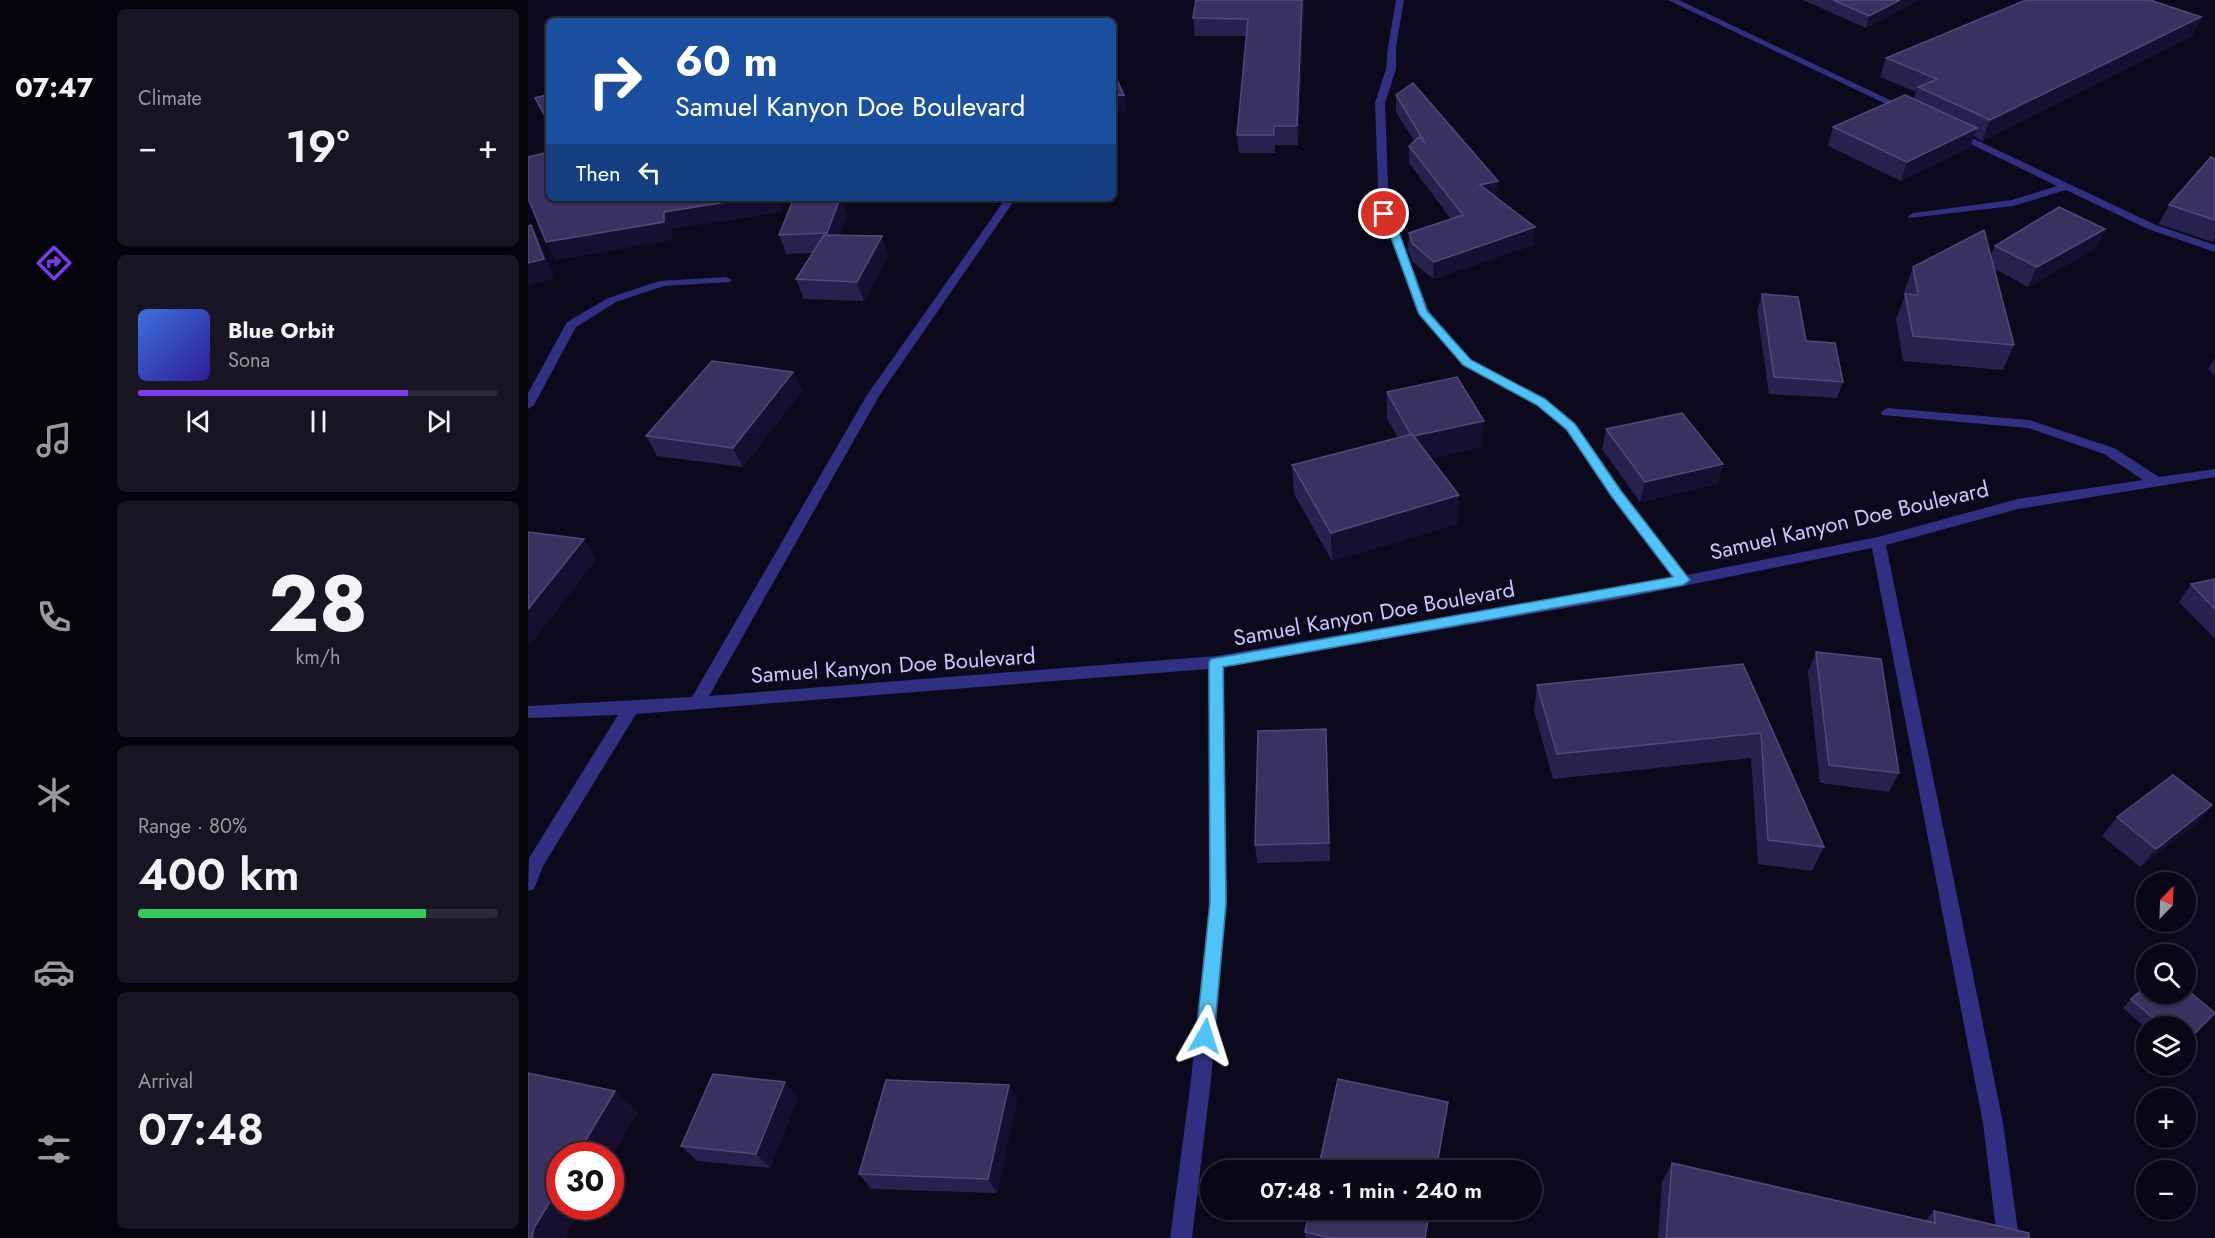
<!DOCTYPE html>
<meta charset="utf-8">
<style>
:root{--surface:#090716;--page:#171523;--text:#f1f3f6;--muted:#9999a1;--line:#292835;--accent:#7c3aed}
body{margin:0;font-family:Jost,sans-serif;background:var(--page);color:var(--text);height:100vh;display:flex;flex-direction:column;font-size:22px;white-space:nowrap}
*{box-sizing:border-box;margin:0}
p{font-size:20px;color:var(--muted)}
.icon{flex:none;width:33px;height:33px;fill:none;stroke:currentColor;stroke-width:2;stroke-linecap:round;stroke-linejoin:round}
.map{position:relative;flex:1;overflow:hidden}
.details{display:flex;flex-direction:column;gap:9px;padding:9px;background:#05040c;width:420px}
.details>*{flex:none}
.banner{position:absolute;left:18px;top:18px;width:570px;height:183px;border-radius:9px;box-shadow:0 2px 4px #0004,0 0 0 2px var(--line);background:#1a4fa0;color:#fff;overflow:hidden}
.needle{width:39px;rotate:23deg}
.buttons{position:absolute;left:1608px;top:872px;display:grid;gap:12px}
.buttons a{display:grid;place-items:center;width:60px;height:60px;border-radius:50%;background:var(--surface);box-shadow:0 2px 4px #0004,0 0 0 2px var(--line);font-size:30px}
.speed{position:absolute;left:18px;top:1142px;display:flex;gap:12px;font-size:30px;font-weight:700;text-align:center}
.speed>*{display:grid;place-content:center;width:78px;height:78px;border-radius:50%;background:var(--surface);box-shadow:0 2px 4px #0004,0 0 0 2px var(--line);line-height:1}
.speed .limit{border:9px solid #d22;background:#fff;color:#111}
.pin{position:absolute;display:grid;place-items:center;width:51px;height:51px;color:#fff;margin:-26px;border:3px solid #fff;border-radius:50%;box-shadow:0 2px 6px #0007}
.me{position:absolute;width:66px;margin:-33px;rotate:6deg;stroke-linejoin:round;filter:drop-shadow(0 0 4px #0008)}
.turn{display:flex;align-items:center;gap:21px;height:126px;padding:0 30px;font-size:27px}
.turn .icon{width:78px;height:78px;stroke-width:2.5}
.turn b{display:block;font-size:42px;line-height:51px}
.then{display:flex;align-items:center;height:57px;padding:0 30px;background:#0003;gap:12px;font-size:22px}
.big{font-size:45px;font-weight:600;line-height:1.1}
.details .tile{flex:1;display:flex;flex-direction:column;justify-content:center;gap:9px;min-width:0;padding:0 21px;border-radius:9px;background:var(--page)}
.details .dial{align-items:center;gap:0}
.dial b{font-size:78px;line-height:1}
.song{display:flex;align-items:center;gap:18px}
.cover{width:72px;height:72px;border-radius:9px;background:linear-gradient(135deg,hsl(220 70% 55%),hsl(250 70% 35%))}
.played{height:6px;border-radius:3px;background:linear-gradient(90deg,var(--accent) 75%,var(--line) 75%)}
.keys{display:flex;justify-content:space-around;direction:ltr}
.heat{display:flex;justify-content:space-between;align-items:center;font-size:33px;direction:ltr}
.charge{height:9px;border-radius:4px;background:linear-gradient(90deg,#34c759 80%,var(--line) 0)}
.trip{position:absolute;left:672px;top:1160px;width:342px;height:60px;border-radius:30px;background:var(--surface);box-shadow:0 2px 4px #0004,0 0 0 2px var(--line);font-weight:600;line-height:60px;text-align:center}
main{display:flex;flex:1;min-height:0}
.menu{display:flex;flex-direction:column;width:108px;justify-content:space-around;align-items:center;background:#040309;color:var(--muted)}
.menu .icon{width:42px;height:42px}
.menu .on{color:var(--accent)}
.menu b{font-size:27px;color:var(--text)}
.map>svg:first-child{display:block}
</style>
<main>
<nav class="menu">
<b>07:47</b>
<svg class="icon on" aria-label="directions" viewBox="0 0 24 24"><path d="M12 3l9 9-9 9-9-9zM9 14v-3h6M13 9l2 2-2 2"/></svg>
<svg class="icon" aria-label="music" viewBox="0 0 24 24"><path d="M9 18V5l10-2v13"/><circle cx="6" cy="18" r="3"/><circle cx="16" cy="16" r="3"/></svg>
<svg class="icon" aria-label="phone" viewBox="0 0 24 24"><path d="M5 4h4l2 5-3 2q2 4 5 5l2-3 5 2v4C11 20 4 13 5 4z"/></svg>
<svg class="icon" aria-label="climate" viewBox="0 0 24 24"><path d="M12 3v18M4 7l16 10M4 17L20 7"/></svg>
<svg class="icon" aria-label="car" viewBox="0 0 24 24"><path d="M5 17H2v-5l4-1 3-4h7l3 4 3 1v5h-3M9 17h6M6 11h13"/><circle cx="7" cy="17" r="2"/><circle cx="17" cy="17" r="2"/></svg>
<svg class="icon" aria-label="filters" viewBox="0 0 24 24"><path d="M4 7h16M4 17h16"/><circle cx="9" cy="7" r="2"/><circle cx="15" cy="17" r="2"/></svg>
</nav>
<section class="details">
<div class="tile"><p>Climate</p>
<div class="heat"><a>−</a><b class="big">19°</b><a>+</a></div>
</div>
<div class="tile">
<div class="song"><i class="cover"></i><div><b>Blue Orbit</b><p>Sona</p></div></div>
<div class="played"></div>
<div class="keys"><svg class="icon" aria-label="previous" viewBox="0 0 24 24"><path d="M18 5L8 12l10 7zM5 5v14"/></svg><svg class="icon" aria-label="pause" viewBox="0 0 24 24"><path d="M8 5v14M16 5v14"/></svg><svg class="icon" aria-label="next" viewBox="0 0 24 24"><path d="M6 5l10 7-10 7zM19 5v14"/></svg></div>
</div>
<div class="tile dial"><b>28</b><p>km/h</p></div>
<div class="tile"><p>Range · 80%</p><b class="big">400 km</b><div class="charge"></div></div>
<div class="tile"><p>Arrival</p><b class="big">07:48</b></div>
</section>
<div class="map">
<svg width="1687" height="1238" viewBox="0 0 1687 1238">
<rect width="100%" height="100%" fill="#0c091d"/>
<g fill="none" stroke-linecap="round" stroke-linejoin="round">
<path fill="#302f82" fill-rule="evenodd" d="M 868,0 L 876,0 L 868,47 L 868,69 L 857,103 L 861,214 L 872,235 L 901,311 L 943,360 L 1017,399 L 1048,424 L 1094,491 L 1159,575 L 1350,537 L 1490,499 L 1615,480 L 1576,454 L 1500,428 L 1354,415 L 1353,412 L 1359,408 L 1501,420 L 1586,448 L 1631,477 L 1687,469 L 1687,477 L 1490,509 L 1358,545 L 1475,1123 L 1491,1238 L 1469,1238 L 1455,1123 L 1344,548 L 1091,599 L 696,667 L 699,903 L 683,1080 L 664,1238 L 642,1238 L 663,1080 L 681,903 L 680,669 L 108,714 L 15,866 L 6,889 L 0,891 L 1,858 L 90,715 L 0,718 L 0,706 L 164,697 L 339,395 L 478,198 L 488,198 L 351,396 L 181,696 L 688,656 L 1145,578 L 1084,497 L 1038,430 L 1009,405 L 935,366 L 889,312 L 862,235 L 851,214 L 847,103 L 858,69 L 860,47 Z
M 1140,0 L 1151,0 L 1383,110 L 1375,112 Z
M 1427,130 L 1628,225 L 1687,245 L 1687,252 L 1620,229 L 1538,190 L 1485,206 L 1381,218 L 1380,216 L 1385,213 L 1484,200 L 1529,186 L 1424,135 L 1424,131 Z
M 198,277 L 204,280 L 202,282 L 136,286 L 88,302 L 48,327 L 6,405 L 0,409 L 0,393 L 39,322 L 80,298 L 131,281 Z"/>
</g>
<path fill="#28204d" d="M 668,0 L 776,0 L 770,145 L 747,145 L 747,153 L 711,153 L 709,135 L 719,36 L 667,36 L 665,18 Z
M 1275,0 L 1391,0 L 1338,28 Z
M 1673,17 L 1664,36 L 1454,141 L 1446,136 L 1442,147 L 1373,181 L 1300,146 L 1305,127 L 1386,99 L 1388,92 L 1352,77 L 1358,58 Z
M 868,95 L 969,198 L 1005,245 L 905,279 L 884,261 L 880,250 L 881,233 L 923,219 L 881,163 L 881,146 L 886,141 L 868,112 Z
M 1687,159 L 1687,238 L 1684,242 L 1631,224 L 1641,205 Z
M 266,198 L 313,198 L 319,215 L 312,235 L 354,236 L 360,256 L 336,301 L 276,299 L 268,279 L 285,253 L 258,254 L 251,235 Z
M 1577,229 L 1568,248 L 1500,287 L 1467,269 L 1486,345 L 1475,370 L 1375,361 L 1368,319 L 1377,296 L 1376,292 L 1385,267 L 1463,255 L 1467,246 Z
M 1234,294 L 1315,382 L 1309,398 L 1241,394 L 1229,311 Z
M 1687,358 L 1687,376 L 1680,369 Z
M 265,372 L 274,391 L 215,467 L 129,456 L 118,436 Z
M 859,392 L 954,447 L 903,458 L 931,495 L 929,524 L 804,561 L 766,494 L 764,465 L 870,438 L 859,418 Z
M 1078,429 L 1195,464 L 1189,484 L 1112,502 L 1074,449 Z
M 1687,579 L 1687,639 L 1651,602 L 1663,584 Z
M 1288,652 L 1371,773 L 1361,792 L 1292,783 L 1280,672 Z
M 1215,664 L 1296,847 L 1284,871 L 1230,864 L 1223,758 L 1025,779 L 1006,711 L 1009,685 Z
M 799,748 L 802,861 L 729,863 L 727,845 Z
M 1684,805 L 1668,824 L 1612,867 L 1574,836 L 1589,817 Z
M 1603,999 L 1658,1026 L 1618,1026 L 1618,1028 L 1595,1008 Z
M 481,1085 L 489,1100 L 469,1193 L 343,1189 L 331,1174 Z
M 270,1097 L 242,1168 L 169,1161 L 153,1146 Z
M 1144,1163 L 1397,1221 L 1406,1211 L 1501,1238 L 1130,1238 L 1134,1182 Z
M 777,1232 L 898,1238 L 777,1238 Z"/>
<path fill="#160f32" d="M 774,0 L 776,0 L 770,145 L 769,126 Z
M 1372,0 L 1391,0 L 1338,28 L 1341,16 Z
M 1673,17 L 1664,36 L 1454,141 L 1462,120 Z
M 596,95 L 599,112 L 585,113 L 585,96 Z
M 1449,128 L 1442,147 L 1373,181 L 1379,162 Z
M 970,181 L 969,199 L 952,185 Z
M 223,198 L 251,198 L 254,212 L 144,229 L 144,240 L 27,260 L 18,242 L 136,212 Z
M 312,198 L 313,198 L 319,215 L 306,252 L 299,233 Z
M 3,225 L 13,244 L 26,278 L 0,286 L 0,263 Z
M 1007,227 L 1005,245 L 905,279 L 906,262 Z
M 1577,229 L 1568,248 L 1500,287 L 1509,267 Z
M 354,236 L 360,256 L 336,301 L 329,282 Z
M 265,372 L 274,391 L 215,467 L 205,448 Z
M 956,421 L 954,447 L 884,463 L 884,437 Z
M 1195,464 L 1189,484 L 1112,502 L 1117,482 Z
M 931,495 L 929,524 L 804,561 L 803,533 Z
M 56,539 L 69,559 L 2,645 L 0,642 L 0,609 Z
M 1684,805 L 1668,824 L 1612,867 L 1628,849 Z
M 257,1082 L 270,1097 L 242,1168 L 228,1154 Z
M 481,1085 L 489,1100 L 469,1193 L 460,1179 Z
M 87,1091 L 110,1112 L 82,1159 L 82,1155 L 49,1155 Z
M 920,1102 L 909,1170 L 908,1170 Z
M 32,1185 L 32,1206 L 55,1206 L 37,1238 L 4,1238 L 6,1228 Z"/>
<path fill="#3a3160" stroke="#504979" stroke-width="1.5" d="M 668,0 L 774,0 L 769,126 L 746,126 L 746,135 L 709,135 L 720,19 L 665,18 Z
M 1305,0 L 1372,0 L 1341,16 Z
M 1498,0 L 1622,0 L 1673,17 L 1462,120 L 1390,87 L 1409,79 L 1358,58 Z
M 585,71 L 596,95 L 585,96 Z
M 885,83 L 970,181 L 952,185 L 1007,227 L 906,262 L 885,244 L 881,233 L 935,215 L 881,146 L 891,137 L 897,143 L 868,95 Z
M 21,94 L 21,123 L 7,98 Z
M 1377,95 L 1449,128 L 1379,162 L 1305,127 Z
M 21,152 L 21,198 L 223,198 L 136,212 L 136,222 L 18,242 L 0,198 L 0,157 Z
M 1683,157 L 1687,159 L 1687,220 L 1641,205 Z
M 266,198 L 312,198 L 299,233 L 251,235 Z
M 1531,207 L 1577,229 L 1509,267 L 1467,246 Z
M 3,225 L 16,259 L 0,263 L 0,226 Z
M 1456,230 L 1486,345 L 1385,336 L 1377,294 L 1390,295 L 1385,267 Z
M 296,235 L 354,236 L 329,282 L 268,279 Z
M 1234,294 L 1270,297 L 1278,341 L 1307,343 L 1315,382 L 1246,377 Z
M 184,361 L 265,372 L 205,448 L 118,436 Z
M 929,377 L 956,421 L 886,436 L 884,434 L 883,435 L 859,392 Z
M 1154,413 L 1195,464 L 1117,482 L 1078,429 Z
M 884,434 L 931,495 L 803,533 L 764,465 Z
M 0,532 L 56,539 L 0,609 Z
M 1687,579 L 1687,609 L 1663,584 Z
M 1288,652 L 1353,659 L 1371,773 L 1301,765 Z
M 1215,664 L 1296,847 L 1240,840 L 1233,733 L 1029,754 L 1009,685 Z
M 798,729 L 801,843 L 727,845 L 730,731 Z
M 1645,775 L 1684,805 L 1628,849 L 1589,817 Z
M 1618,986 L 1618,993 L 1658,993 L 1658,989 L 1687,1013 L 1658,1042 L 1658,1026 L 1635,1026 L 1603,999 Z
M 0,1073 L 87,1091 L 49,1155 L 32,1155 L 32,1185 L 6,1228 L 4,1238 L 0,1238 Z
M 185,1074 L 257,1082 L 228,1154 L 153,1146 Z
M 810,1079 L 920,1102 L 908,1170 L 790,1170 Z
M 358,1080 L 481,1085 L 460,1179 L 331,1174 Z
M 1144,1163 L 1407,1223 L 1406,1211 L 1501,1233 L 1501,1238 L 1138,1238 Z
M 782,1209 L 902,1209 L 897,1238 L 803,1238 L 777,1232 Z"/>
<path fill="#4fc3f7" stroke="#337fa1" stroke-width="1.5" d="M 853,212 L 860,212 L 872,235 L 899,311 L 943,360 L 1017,399 L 1047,424 L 1093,491 L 1162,580 L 1155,585 L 695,667 L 698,903 L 686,1036 L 683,1042 L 677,1044 L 671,1042 L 668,1036 L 682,903 L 681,662 L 683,659 L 1145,577 L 1084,497 L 1039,430 L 1009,405 L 935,365 L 891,314 L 862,235 L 851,214 Z"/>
<g text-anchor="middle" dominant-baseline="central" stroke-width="6" stroke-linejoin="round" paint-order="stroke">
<g font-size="22" fill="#cbc6ff" stroke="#0c091d">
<text transform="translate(1321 520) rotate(-13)">Samuel Kanyon Doe Boulevard</text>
<text transform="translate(846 613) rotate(-10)">Samuel Kanyon Doe Boulevard</text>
<text transform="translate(365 665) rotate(-4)">Samuel Kanyon Doe Boulevard</text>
</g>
</g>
</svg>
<div class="buttons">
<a><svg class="needle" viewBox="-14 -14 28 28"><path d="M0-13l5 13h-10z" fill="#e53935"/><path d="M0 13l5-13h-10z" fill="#9999a1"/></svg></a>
<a><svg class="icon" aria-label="search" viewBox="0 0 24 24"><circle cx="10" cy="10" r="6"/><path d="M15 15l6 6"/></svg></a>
<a><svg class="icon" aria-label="layers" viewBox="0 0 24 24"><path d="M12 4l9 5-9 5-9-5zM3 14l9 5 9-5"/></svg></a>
<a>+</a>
<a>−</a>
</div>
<div class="speed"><div class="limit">30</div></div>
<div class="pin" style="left:856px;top:214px;background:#d93025"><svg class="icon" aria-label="arrive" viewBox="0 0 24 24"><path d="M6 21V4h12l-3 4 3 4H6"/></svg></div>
<svg class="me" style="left:677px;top:1036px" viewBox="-20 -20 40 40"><path d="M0-17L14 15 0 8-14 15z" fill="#4fc3f7" stroke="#fff" stroke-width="4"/></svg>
<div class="trip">07:48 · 1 min · 240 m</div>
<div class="banner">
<div class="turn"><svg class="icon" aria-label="right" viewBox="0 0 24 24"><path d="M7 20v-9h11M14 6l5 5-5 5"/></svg><div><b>60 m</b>Samuel Kanyon Doe Boulevard</div></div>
<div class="then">Then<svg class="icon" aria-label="left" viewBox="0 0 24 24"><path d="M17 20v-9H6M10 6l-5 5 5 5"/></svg></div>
</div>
</div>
</main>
